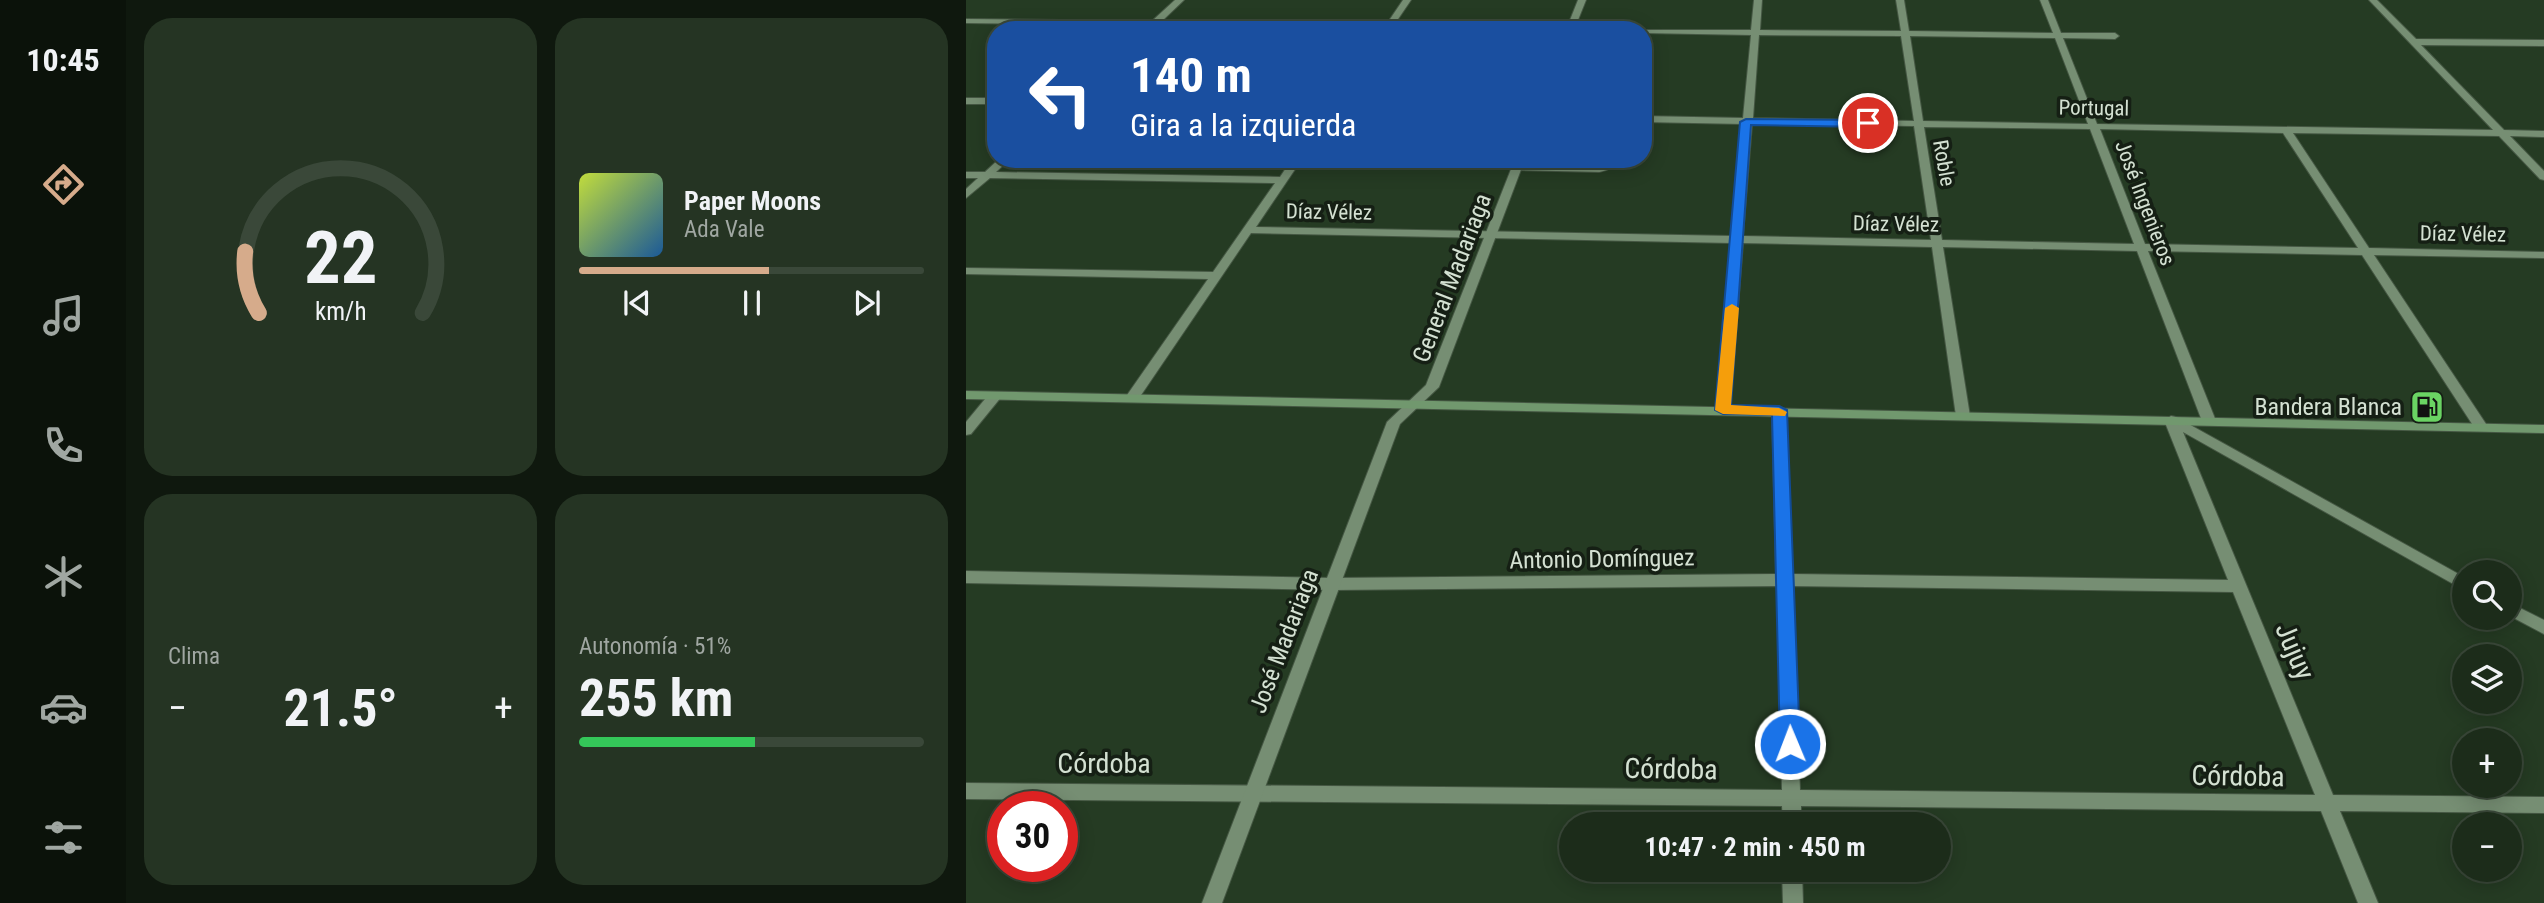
<!DOCTYPE html>
<html lang="es">
<meta charset="utf-8">
<style>
:root{--surface:#1c2c1a;--page:#253423;--text:#f1f3f6;--muted:#a0a7a2;--line:#3a4839;--accent:#d6ab8b}
body{margin:0;font-family:"Roboto Condensed",sans-serif;background:var(--page);color:var(--text);height:100vh;display:flex;flex-direction:column;font-size:26px;white-space:nowrap}
*{box-sizing:border-box;margin:0}
p{font-size:23px;color:var(--muted)}
.icon{flex:none;width:38px;height:38px;fill:none;stroke:currentColor;stroke-width:2;stroke-linecap:round;stroke-linejoin:round}
.map{position:relative;flex:1;overflow:hidden}
.drawer{display:flex;flex-direction:column;gap:18px;padding:18px;background:#0f180e;width:840px}
.drawer>*{flex:none}
.guide{position:absolute;left:21px;top:21px;width:665px;height:147px;border-radius:28px;box-shadow:0 4px 18px #0003,0 0 0 2px var(--line);background:#1a4fa0;color:#fff;overflow:hidden}
.fabs{position:absolute;left:1486px;top:560px;display:grid;gap:14px}
.fabs a{display:grid;place-items:center;width:70px;height:70px;border-radius:50%;background:var(--surface);box-shadow:0 4px 18px #0003,0 0 0 2px var(--line);font-size:35px}
.speed{position:absolute;left:21px;top:791px;display:flex;gap:14px;font-size:35px;font-weight:700;text-align:center}
.speed>*{display:grid;place-content:center;width:91px;height:91px;border-radius:50%;background:var(--surface);box-shadow:0 4px 18px #0003,0 0 0 2px var(--line);line-height:1}
.speed .limit{border:10px solid #d22;background:#fff;color:#111}
.pin{position:absolute;display:grid;place-items:center;width:60px;height:60px;color:#fff;margin:-30px;border:4px solid #fff;border-radius:50%;box-shadow:0 2px 7px #0007}
.me{position:absolute;width:77px;margin:-38px;rotate:359deg;stroke-linejoin:round;filter:drop-shadow(0 0 5px #0008)}
.turn{display:flex;align-items:center;gap:24px;height:147px;padding:0 28px;font-size:32px}
.turn .icon{width:91px;height:91px;stroke-width:2.5}
.turn b{display:block;font-size:49px;line-height:60px}
.big{font-size:52px;font-weight:700;line-height:1.1}
.drawer .card{flex:1;display:flex;flex-direction:column;justify-content:center;gap:10px;min-width:0;padding:0 24px;border-radius:28px;background:var(--page)}
.drawer .dial{align-items:center;gap:0}
.dial svg{height:182px;overflow:visible;fill:none;stroke:var(--line);stroke-width:7;stroke-linecap:round;text-anchor:middle}
.dial text{fill:var(--text);stroke:none}
.song{display:flex;align-items:center;gap:21px}
.cover{width:84px;height:84px;border-radius:10px;background:linear-gradient(135deg,hsl(70 70% 55%),hsl(210 70% 35%))}
.played{height:7px;border-radius:4px;background:linear-gradient(90deg,var(--accent) 55%,var(--line) 55%)}
.keys{display:flex;justify-content:space-around;direction:ltr}
.heat{display:flex;justify-content:space-between;align-items:center;font-size:38px;direction:ltr}
.charge{height:10px;border-radius:5px;background:linear-gradient(90deg,#34c759 51%,var(--line) 0)}
.drawer .tiles{flex:1;display:grid;gap:18px;grid-template-columns:repeat(2,1fr)}
.trip{position:absolute;left:593px;top:812px;width:392px;height:70px;border-radius:35px;background:var(--surface);box-shadow:0 4px 18px #0003,0 0 0 2px var(--line);font-weight:700;line-height:70px;text-align:center}
main{display:flex;flex:1;min-height:0}
.tabs{display:flex;flex-direction:column;width:126px;justify-content:space-around;align-items:center;background:#0b120a;color:var(--muted)}
.tabs .icon{width:49px;height:49px}
.tabs .current{color:var(--accent)}
.tabs b{font-size:32px;color:var(--text)}
.map>svg:first-child{display:block}
</style>
<main>
<nav class="tabs">
<b>10:45</b>
<svg class="icon current" aria-label="directions" viewBox="0 0 24 24"><path d="M12 3l9 9-9 9-9-9zM9 14v-3h6M13 9l2 2-2 2"/></svg>
<svg class="icon" aria-label="music" viewBox="0 0 24 24"><path d="M9 18V5l10-2v13"/><circle cx="6" cy="18" r="3"/><circle cx="16" cy="16" r="3"/></svg>
<svg class="icon" aria-label="phone" viewBox="0 0 24 24"><path d="M5 4h4l2 5-3 2q2 4 5 5l2-3 5 2v4C11 20 4 13 5 4z"/></svg>
<svg class="icon" aria-label="climate" viewBox="0 0 24 24"><path d="M12 3v18M4 7l16 10M4 17L20 7"/></svg>
<svg class="icon" aria-label="car" viewBox="0 0 24 24"><path d="M5 17H2v-5l4-1 3-4h7l3 4 3 1v5h-3M9 17h6M6 11h13"/><circle cx="7" cy="17" r="2"/><circle cx="17" cy="17" r="2"/></svg>
<svg class="icon" aria-label="filters" viewBox="0 0 24 24"><path d="M4 7h16M4 17h16"/><circle cx="9" cy="7" r="2"/><circle cx="15" cy="17" r="2"/></svg>
</nav>
<section class="drawer">
<div class="tiles">
<div class="card dial"><svg viewBox="0 0 100 80">
<path d="M14 69A42 42 0 1 1 86 69"/>
<path d="M14 69A42 42 0 0 1 8 42" stroke="#d6ab8b"/>
<text x="50" y="56" font-size="32" font-weight="700">22</text>
<text x="50" y="72" font-size="11">km/h</text>
</svg></div>
<div class="card">
<div class="song"><i class="cover"></i><div><b>Paper Moons</b><p>Ada Vale</p></div></div>
<div class="played"></div>
<div class="keys"><svg class="icon" aria-label="previous" viewBox="0 0 24 24"><path d="M18 5L8 12l10 7zM5 5v14"/></svg><svg class="icon" aria-label="pause" viewBox="0 0 24 24"><path d="M8 5v14M16 5v14"/></svg><svg class="icon" aria-label="next" viewBox="0 0 24 24"><path d="M6 5l10 7-10 7zM19 5v14"/></svg></div>
</div>
<div class="card"><p>Clima</p>
<div class="heat"><a>−</a><b class="big">21.5°</b><a>+</a></div>
</div>
<div class="card"><p>Autonomía · 51%</p><b class="big">255 km</b><div class="charge"></div></div>
</div>
</section>
<div class="map">
<svg width="1578" height="903" viewBox="0 0 1578 903">
<rect width="100%" height="100%" fill="#253b23"/>
<g fill="none" stroke-linecap="round" stroke-linejoin="round">
<defs>
<path id="service" d="M 551,167 L 633,169 L 640,167 L 645,159"/>
<path id="minor" d="M 209,0 L 218,0 L 196,21 L 420,25 L 437,0 L 445,0 L 428,25 L 616,28 L 620,30 L 191,26 L 186,28 L 182,26 L 0,23 L 0,19 L 186,21 Z
M 788,0 L 796,0 L 794,30 L 935,31 L 930,0 L 938,0 L 943,31 L 1087,33 L 1074,0 L 1082,0 L 1095,33 L 1149,33 L 1153,36 L 1149,39 L 1097,38 L 1131,124 L 1527,130 L 1403,0 L 1411,0 L 1450,39 L 1578,40 L 1578,46 L 1455,45 L 1538,130 L 1578,131 L 1578,137 L 1544,136 L 1578,171 L 1578,180 L 1574,179 L 1533,136 L 1327,133 L 1403,248 L 1578,252 L 1578,258 L 1408,255 L 1522,427 L 1520,430 L 1510,430 L 1396,255 L 1182,251 L 1250,421 L 1243,425 L 1236,421 L 1171,251 L 977,247 L 1004,416 L 997,420 L 990,416 L 966,247 L 777,243 L 764,410 L 757,414 L 750,410 L 766,243 L 285,233 L 171,401 L 166,402 L 159,398 L 242,279 L 0,274 L 0,268 L 247,272 L 309,183 L 24,178 L 0,198 L 0,189 L 12,178 L 0,178 L 0,172 L 19,172 L 33,159 L 44,159 L 30,172 L 314,177 L 326,159 L 336,159 L 290,227 L 766,236 L 777,124 L 677,122 L 677,116 L 777,118 L 785,35 L 677,33 L 677,30 L 674,30 L 785,30 ZM 793,35 L 935,36 L 948,121 L 787,118 ZM 944,36 L 1089,38 L 1122,124 L 957,121 ZM 786,124 L 948,126 L 965,240 L 777,236 ZM 958,127 L 1124,129 L 1168,244 L 976,240 ZM 1134,129 L 1317,133 L 1392,248 L 1179,244 Z
M 0,98 L 30,98 L 30,104 L 0,104 Z
M 29,392 L 36,396 L 5,434 L 0,435 L 0,422 L 24,393 Z
M 813,406 L 820,410 L 826,574 L 1262,580 L 1198,420 L 1205,416 L 1210,417 L 1498,577 L 1498,590 L 1217,432 L 1367,795 L 1578,797 L 1578,813 L 1374,811 L 1412,903 L 1392,903 L 1355,811 L 835,806 L 835,824 L 817,824 L 816,806 L 0,799 L 0,783 L 816,790 L 811,586 L 366,590 L 0,583 L 0,571 L 366,578 L 810,574 L 806,410 ZM 826,586 L 1267,592 L 1349,795 L 834,790 Z
M 1544,603 L 1578,620 L 1578,634 L 1544,616 Z
M 816,870 L 836,870 L 837,903 L 817,903 Z"/>
<path id="tertiary" d="M 612,0 L 620,0 L 608,30 L 600,30 Z
M 549,159 L 559,159 L 473,387 L 434,424 L 256,903 L 236,903 L 421,422 L 460,385 Z"/>
<path id="secondary" d="M 0,391 L 1578,425 L 1578,433 L 0,399 Z"/>
</defs>
<use href="#service" stroke="#455743" stroke-width="8"/>
<use href="#minor" stroke="#455743" stroke-width="2"/>
<use href="#tertiary" stroke="#455743" stroke-width="2"/>
<use href="#secondary" stroke="#455743" stroke-width="2"/>
<use href="#service" stroke="#768e73" stroke-width="6"/>
<use href="#minor" fill="#768e73" fill-rule="evenodd"/>
<use href="#tertiary" fill="#768e73" fill-rule="evenodd"/>
<use href="#secondary" fill="#71986e" fill-rule="evenodd"/>
</g>
<path fill="#1a73e8" stroke="#114b97" stroke-width="2" d="M 780,119 L 902,120 L 908,123 L 902,127 L 785,125 L 765,405 L 813,406 L 821,410 L 834,744 L 831,750 L 824,752 L 817,750 L 814,744 L 806,415 L 757,414 L 749,410 L 774,122 Z"/>
<path fill="#f59e0b" d="M 766,304 L 773,308 L 765,405 L 813,408 L 821,412 L 819,416 L 757,414 L 749,410 L 759,308 Z"/>
<defs>
<symbol id="fuel-square" viewBox="-11 -11 22 22"><rect x="-9" y="-9" width="18" height="18" rx="4" fill="#6ad363" stroke="#151f14"/><path d="M-5.5-6h7V0h2V4h1.3V-2.5L3-4.5l.8-.8L6-3V5H2.5V1h-1V6h-7ZM-4.2-4.7v3.2H.2V-4.7Z" fill="#111"/></symbol>
</defs>
<g fill-rule="evenodd">
<use href="#fuel-square" x="1442" y="388" width="38" height="38"/>
</g>
<g text-anchor="middle" dominant-baseline="central" stroke-width="7" stroke-linejoin="round" paint-order="stroke">
<g font-size="21" fill="#d4e1d2" stroke="#151f14">
<text transform="translate(1128 108) rotate(1)">Portugal</text>
<text transform="translate(978 163) rotate(80)">Roble</text>
<text transform="translate(1179 203) rotate(69)">José Ingenieros</text>
<text transform="translate(363 212) rotate(1)">Díaz Vélez</text>
<text transform="translate(930 224) rotate(1)">Díaz Vélez</text>
<text transform="translate(1497 234) rotate(1)">Díaz Vélez</text>
</g>
<g font-size="24" fill="#d4e1d2" stroke="#151f14">
<text transform="translate(486 278) rotate(-69)">General Madariaga</text>
<text transform="translate(636 559) rotate(-1)">Antonio Domínguez</text>
<text transform="translate(318 641) rotate(-69)">José Madariaga</text>
</g>
<g font-size="24" fill="#d4e1d2" stroke="#151f14" text-anchor="end">
<text x="1436" y="407">Bandera Blanca</text>
</g>
<g font-size="28" fill="#d4e1d2" stroke="#151f14">
<text transform="translate(1329 651) rotate(67)">Jujuy</text>
<text x="138" y="763">Córdoba</text>
<text transform="translate(705 769) rotate(1)">Córdoba</text>
<text transform="translate(1272 776) rotate(1)">Córdoba</text>
</g>
</g>
</svg>
<div class="fabs">
<a><svg class="icon" aria-label="search" viewBox="0 0 24 24"><circle cx="10" cy="10" r="6"/><path d="M15 15l6 6"/></svg></a>
<a><svg class="icon" aria-label="layers" viewBox="0 0 24 24"><path d="M12 4l9 5-9 5-9-5zM3 14l9 5 9-5"/></svg></a>
<a>+</a>
<a>−</a>
</div>
<div class="speed"><div class="limit">30</div></div>
<div class="pin" style="left:902px;top:123px;background:#d93025"><svg class="icon" aria-label="arrive" viewBox="0 0 24 24"><path d="M6 21V4h12l-3 4 3 4H6"/></svg></div>
<svg class="me" style="left:824px;top:744px" viewBox="-20 -20 40 40"><circle r="17" fill="#1a73e8" stroke="#fff" stroke-width="3"/><path d="M0-11L8 9 0 5-8 9z" fill="#fff"/></svg>
<div class="trip">10:47 · 2 min · 450 m</div>
<div class="guide">
<div class="turn"><svg class="icon" aria-label="left" viewBox="0 0 24 24"><path d="M17 20v-9H6M10 6l-5 5 5 5"/></svg><div><b>140 m</b>Gira a la izquierda</div></div>
</div>
</div>
</main>
